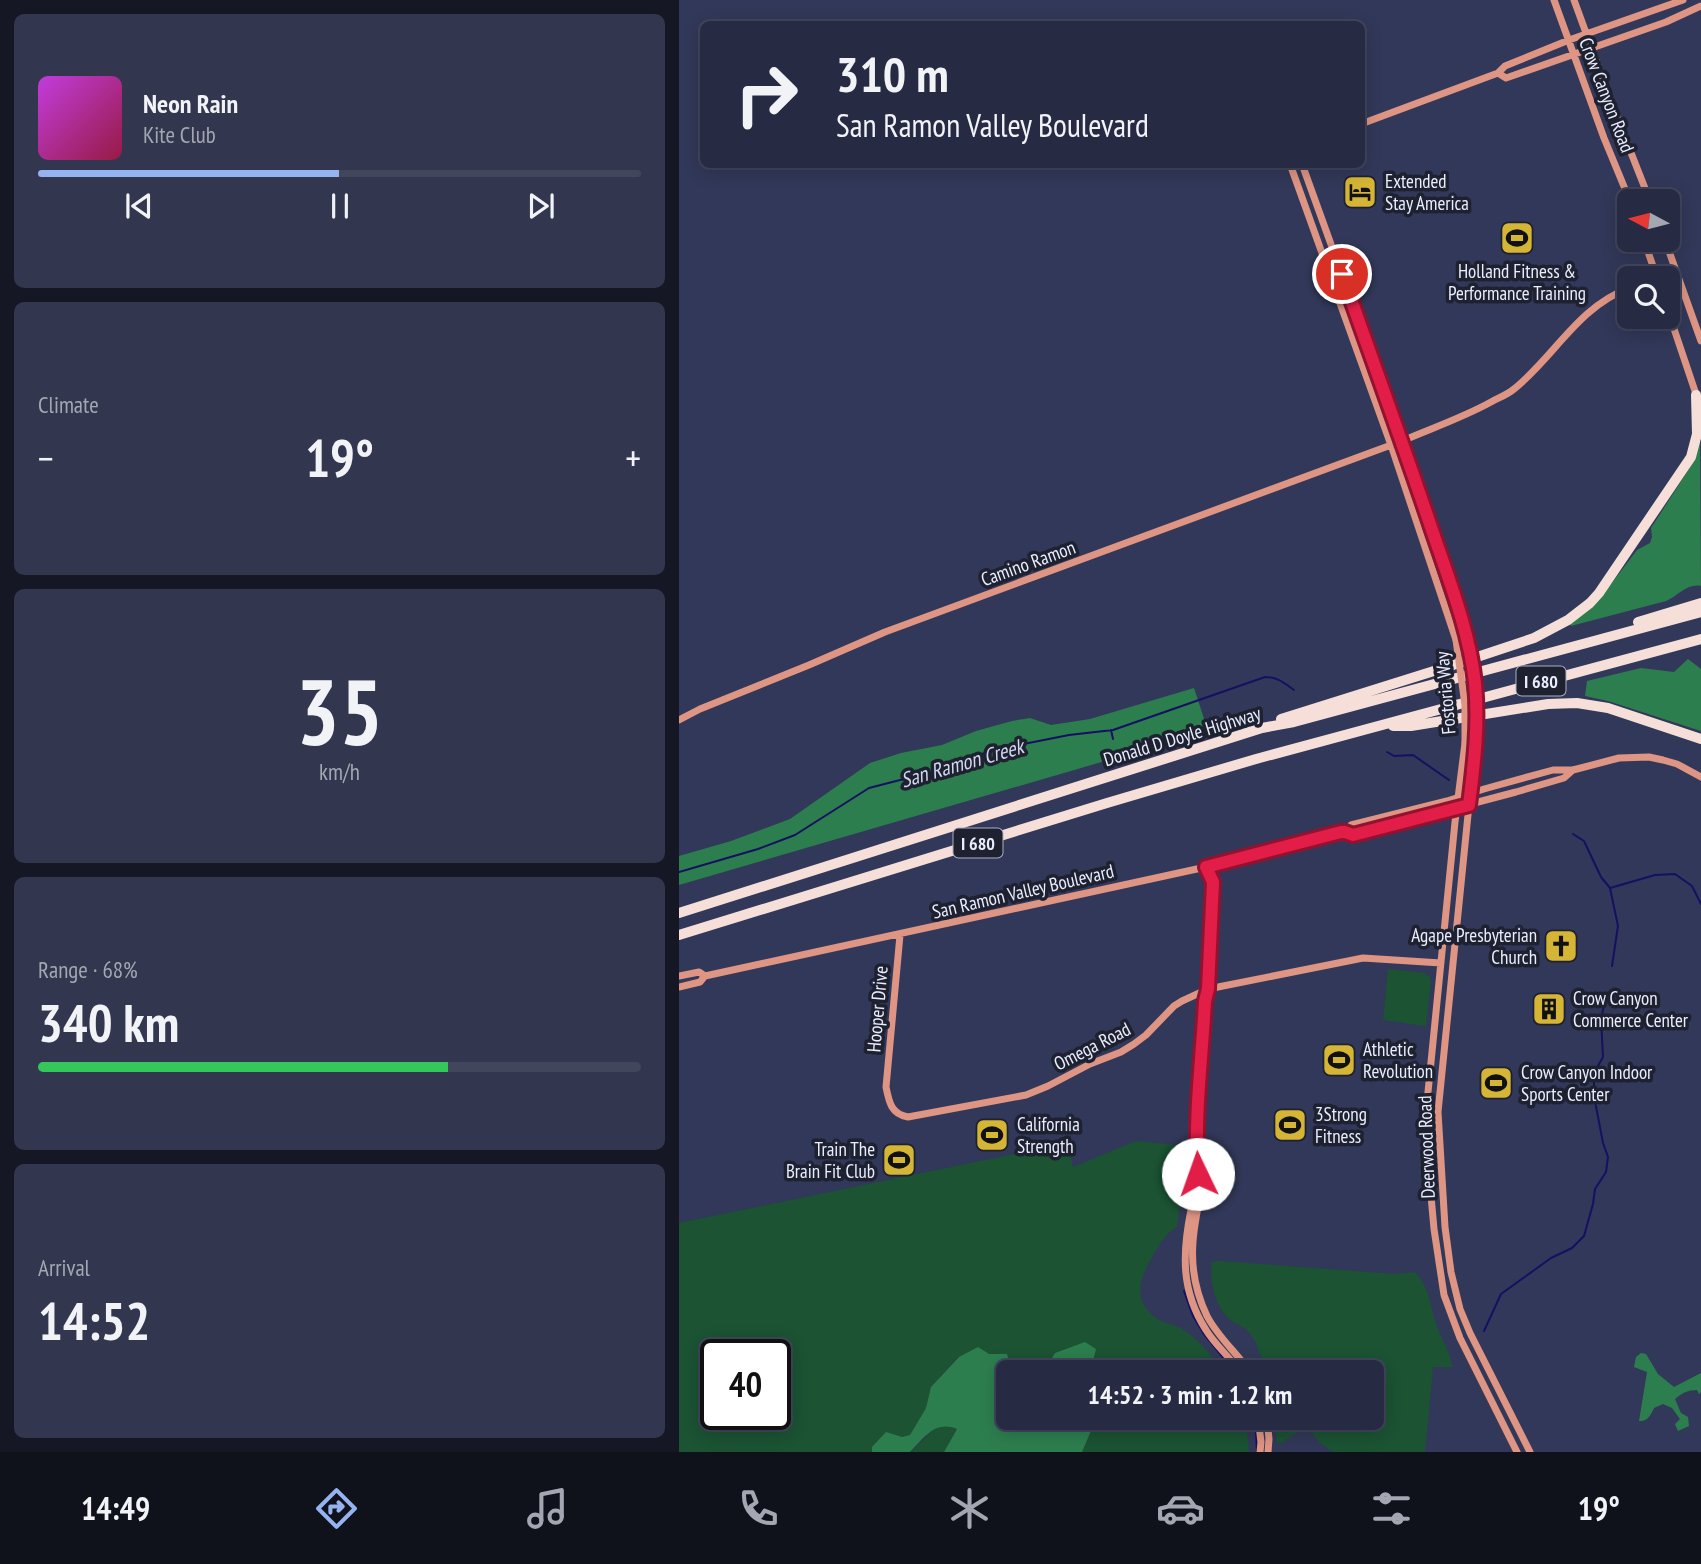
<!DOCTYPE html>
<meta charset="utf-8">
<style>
:root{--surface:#262a43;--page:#32364e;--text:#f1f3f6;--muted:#a4a7b2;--line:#42465c;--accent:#95b2f1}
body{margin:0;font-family:"PT Sans Narrow",sans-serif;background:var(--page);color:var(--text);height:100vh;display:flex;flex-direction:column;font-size:26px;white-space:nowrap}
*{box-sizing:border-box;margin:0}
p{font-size:23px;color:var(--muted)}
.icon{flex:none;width:38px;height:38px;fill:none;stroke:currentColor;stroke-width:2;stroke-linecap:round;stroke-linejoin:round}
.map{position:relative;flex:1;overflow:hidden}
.details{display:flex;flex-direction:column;gap:14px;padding:14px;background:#151725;width:679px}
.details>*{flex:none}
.hud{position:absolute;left:21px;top:21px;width:665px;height:147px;border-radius:10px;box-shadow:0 4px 18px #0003,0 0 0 2px var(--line);background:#262a43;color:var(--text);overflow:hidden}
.needle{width:46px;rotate:277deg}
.controls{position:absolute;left:938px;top:189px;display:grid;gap:14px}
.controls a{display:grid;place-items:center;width:63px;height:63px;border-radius:10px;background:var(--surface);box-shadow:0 4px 18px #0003,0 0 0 2px var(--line);font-size:35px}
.speed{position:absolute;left:21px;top:1339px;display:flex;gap:14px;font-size:35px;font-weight:700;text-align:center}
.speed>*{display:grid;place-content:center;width:91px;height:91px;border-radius:50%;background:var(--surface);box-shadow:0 4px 18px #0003,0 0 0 2px var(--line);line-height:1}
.speed .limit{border:4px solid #111;border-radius:10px;background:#fff;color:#111}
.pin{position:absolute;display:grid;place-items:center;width:60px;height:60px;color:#fff;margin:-30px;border:4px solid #fff;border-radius:50%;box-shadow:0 2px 7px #0007}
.me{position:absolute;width:77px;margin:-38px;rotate:357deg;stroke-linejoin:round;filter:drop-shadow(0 0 5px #0008)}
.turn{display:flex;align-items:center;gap:24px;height:147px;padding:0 21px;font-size:32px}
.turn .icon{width:91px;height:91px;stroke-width:2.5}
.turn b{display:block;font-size:49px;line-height:60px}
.big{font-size:52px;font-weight:600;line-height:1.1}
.details .widget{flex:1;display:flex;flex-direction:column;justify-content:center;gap:10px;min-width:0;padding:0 24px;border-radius:10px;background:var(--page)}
.details .dial{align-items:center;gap:0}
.dial b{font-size:91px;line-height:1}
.song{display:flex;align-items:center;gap:21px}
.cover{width:84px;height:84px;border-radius:10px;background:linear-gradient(135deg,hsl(290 70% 55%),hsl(340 70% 35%))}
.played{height:7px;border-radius:4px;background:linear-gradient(90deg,var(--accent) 50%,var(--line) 50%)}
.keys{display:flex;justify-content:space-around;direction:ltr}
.heat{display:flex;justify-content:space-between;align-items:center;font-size:38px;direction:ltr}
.charge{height:10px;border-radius:5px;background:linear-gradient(90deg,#34c759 68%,var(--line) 0)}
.trip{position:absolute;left:317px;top:1360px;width:388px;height:70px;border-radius:10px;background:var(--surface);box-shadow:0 4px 18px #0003,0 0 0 2px var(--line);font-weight:600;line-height:70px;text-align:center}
.dock{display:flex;height:112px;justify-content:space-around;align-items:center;background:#0f111b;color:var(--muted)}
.dock .icon{width:49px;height:49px}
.dock .current{color:var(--accent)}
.dock b{font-size:32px;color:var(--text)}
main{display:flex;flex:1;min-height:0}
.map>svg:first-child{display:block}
</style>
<main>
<section class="details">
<div class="widget">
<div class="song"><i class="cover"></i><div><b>Neon Rain</b><p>Kite Club</p></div></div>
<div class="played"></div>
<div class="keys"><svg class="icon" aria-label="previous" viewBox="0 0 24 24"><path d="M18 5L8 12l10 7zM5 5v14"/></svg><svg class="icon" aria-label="pause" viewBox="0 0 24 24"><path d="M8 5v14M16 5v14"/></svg><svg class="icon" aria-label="next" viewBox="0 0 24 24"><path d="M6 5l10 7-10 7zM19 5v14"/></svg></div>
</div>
<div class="widget"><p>Climate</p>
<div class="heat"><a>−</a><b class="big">19°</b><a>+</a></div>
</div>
<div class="widget dial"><b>35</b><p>km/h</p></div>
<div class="widget"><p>Range · 68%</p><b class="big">340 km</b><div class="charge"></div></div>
<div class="widget"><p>Arrival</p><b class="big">14:52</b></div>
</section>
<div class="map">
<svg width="1022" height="1452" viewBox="0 0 1022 1452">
<rect width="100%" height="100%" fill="#323859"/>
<path fill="#1b5333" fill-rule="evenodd" d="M 709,969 L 745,973 L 751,977 L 752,982 L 747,1026 L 704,1020 Z
M 457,1141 L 508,1146 L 498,1227 C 485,1234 478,1248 471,1261 C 457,1284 456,1307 482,1321 C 489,1324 497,1325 503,1329 C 520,1339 533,1357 546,1372 L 394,1372 L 413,1365 L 376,1353 L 370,1363 L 350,1372 L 339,1372 L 331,1364 L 279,1357 L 252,1387 L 247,1408 L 231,1435 L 193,1447 L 193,1452 L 0,1452 L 0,1223 L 389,1143 L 394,1167 ZM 37,1354 L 96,1354 L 96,1414 L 37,1414 Z
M 541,1261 L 717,1274 L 736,1272 C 751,1289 751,1304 757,1324 C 762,1340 772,1351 773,1367 L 754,1367 L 746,1452 L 654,1452 L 641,1443 L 633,1433 L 622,1431 L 612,1436 L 603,1443 L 598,1443 L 595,1418 L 693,1418 L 693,1372 L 595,1372 C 592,1368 587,1365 584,1360 C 579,1352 578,1342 572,1335 C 567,1327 557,1325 550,1319 C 536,1306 530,1280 533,1262 Z
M 437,1418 L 567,1418 L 570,1452 L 403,1452 L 412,1431 Z
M 268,1425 L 278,1428 L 265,1452 L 231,1452 L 257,1427 Z"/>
<path fill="#2d7e4f" d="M 1021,437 L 1022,586 C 1008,583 999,596 987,601 L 892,626 L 891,623 L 926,592 L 958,550 L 971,543 L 973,537 L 972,528 L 1010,469 Z
M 1009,659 L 1022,669 L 1022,731 L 929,701 L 906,696 L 908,681 L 962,668 L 995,672 Z
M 515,688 L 529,731 L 0,885 L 0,856 L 52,841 L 111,819 L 191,763 L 222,753 L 263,745 L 297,731 L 333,721 L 351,718 L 372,725 L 411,719 Z
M 406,1342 L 417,1349 L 413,1365 L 394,1372 L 350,1372 L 370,1363 L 376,1353 Z
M 299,1347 L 310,1354 L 328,1354 L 331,1364 L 339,1372 L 329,1372 L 329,1418 L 437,1418 L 412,1431 L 403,1452 L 265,1452 L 278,1429 C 256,1420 245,1438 231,1452 L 193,1452 L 193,1447 L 207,1432 L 223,1437 L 231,1435 L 247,1408 L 252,1387 L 280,1357 Z
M 962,1353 L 967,1354 L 979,1374 L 995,1387 L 1022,1373 L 1022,1392 L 1020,1394 L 1018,1390 C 1009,1390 1003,1393 996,1399 L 1002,1413 L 1009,1417 L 1010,1426 L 999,1431 L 996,1424 L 1001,1419 L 993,1408 L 984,1404 L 975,1408 C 972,1415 968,1422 960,1421 L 968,1372 L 955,1367 L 957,1357 Z"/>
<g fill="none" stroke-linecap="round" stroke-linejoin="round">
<path stroke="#161062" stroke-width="2" d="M 432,730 L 434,739
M 708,752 L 715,756 L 734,755 L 770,780
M 894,834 L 905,841 L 922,877 L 931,888 L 976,875 L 996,874 L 1013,886 L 1022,904
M 0,872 L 79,849 L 116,835 L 190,788 L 256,771 L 314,750 L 390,735 L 434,730 L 586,677 C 599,677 605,683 615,690
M 931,888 L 939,926 L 933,966
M 505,1291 L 514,1316 L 525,1334 L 556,1372
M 805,1331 L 822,1294 L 872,1258 L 893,1248 L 905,1236 L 914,1204 L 916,1189 L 927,1172 L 929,1157 L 924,1143 L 915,1096 L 915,1073 L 924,1057 L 922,1019 L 927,997
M 577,1432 L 578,1451"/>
<path stroke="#de9583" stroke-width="7" d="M 875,0 L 925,138 L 951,201
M 895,0 L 934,107 L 971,201
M 819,73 L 827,78 L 987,22 L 1022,6
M 682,124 L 819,73 L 826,66 L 890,40 L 1004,0
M 611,164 L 712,445 L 777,640
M 623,164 L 723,441 L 788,636
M 965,240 L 978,278
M 986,240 L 1022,341
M 978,278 L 997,270
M 989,311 L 1019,400
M 0,720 L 21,709 L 130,665 L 206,632 L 723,441 C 753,428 783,418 812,402 C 819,398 828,395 835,389 C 875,357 899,307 950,288
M 798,741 L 790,805 L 759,1112 L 766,1227 L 772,1272 L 781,1309 L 791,1333 L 851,1452
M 786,743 L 776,822 L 747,1112 L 752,1196 L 755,1229 L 765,1295 L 781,1338 L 838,1452
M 666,832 L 672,825 L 768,801 L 805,789 L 874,770 L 894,770 L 940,758 L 970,757 L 984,760 L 998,764 L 1022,777
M 527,867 L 534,882 L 529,989 L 526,1001 L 517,1134 C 517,1147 517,1160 519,1172 C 520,1178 521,1183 521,1188 C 520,1207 515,1224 514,1242 C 512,1267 517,1293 528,1316 C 539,1337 557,1352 571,1372
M 221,935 L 207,1087 C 210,1102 212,1114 229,1117 L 347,1095 L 369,1086 L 411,1064 L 442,1052 L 455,1044 L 467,1035 L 495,1006 L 503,1001 L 529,989 L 684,958 L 762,963
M 0,976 L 20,972 L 26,976 L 527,867 L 666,832 L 674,835 L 837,792 L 885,778 L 894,770
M 0,987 L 21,982 L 26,976
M 518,1178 C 515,1188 514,1199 512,1210 C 503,1254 502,1291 527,1330 C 536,1345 551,1357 561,1372
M 579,1418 L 582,1442 L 581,1452
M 588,1418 L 590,1439 L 589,1452"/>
<path stroke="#f6dfd9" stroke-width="10" d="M 959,622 L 1022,603
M 602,719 L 774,665 L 855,638 L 889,620 L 911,603 L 920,593 L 1012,457 L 1018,434 L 1017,395
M 714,726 L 732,726 L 869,704 L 898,703 L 929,708 L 1022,739
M 0,913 L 583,728 L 615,722 L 1022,612
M 0,935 L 428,803 L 577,759 L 1022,639"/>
<path stroke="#de9583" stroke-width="7" d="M 788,636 L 796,683 L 798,741
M 777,640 L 786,705 L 786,743"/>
</g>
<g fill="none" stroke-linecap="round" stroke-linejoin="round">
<defs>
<path id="route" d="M 519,1174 C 515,1116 523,1059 526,1001 L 529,989 L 534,882 L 527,867 L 662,832 L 666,832 L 674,835 L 790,805 C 795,764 800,725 796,683 C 790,630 770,580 753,530 C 724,444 693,359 663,274"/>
</defs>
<use href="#route" stroke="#92132f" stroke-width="18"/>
<use href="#route" stroke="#e11d48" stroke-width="12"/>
</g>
<defs>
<symbol id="hotel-square" viewBox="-11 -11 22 22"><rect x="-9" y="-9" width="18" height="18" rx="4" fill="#d5b535" stroke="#1e2130"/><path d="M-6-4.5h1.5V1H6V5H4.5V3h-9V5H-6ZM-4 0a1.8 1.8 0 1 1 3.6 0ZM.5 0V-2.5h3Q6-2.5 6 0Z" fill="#111"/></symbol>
<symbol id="stadium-square" viewBox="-11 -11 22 22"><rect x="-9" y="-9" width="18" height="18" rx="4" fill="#d5b535" stroke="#1e2130"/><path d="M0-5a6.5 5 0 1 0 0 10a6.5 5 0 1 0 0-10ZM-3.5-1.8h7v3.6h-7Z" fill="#111"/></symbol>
<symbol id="church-square" viewBox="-11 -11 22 22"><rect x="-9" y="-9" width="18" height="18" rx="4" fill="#d5b535" stroke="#1e2130"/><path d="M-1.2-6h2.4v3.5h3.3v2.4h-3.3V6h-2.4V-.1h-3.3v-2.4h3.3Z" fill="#111"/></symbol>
<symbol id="building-square" viewBox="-11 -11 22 22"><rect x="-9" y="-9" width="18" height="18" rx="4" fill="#d5b535" stroke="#1e2130"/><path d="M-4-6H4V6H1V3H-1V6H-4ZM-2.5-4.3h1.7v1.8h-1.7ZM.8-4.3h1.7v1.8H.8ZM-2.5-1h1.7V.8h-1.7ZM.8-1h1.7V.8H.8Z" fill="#111"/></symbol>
</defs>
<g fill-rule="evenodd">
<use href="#hotel-square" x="662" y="173" width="38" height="38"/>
<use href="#stadium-square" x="819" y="219" width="38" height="38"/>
<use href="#church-square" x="863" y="927" width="38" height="38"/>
<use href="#building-square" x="851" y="990" width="38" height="38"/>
<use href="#stadium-square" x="641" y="1041" width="38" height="38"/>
<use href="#stadium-square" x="798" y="1064" width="38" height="38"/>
<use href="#stadium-square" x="592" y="1106" width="38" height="38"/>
<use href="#stadium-square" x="294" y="1116" width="38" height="38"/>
<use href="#stadium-square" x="201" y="1141" width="38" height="38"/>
</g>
<g text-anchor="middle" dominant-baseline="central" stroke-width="7" stroke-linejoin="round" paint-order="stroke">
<g fill="#1e2130" stroke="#acb0c0" stroke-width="2">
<rect x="837.5" y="666.5" width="49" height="29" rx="5"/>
<rect x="274.5" y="828.5" width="49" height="29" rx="5"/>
</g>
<g font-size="18" font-weight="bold" fill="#e9edfe">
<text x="862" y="681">I 680</text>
<text x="299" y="843">I 680</text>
</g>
<g font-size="19" fill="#e9edfe" stroke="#1e2130">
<text transform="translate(928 95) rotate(69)">Crow Canyon Road</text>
<text transform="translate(349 563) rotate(-20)">Camino Ramon</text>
<text transform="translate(766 693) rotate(-95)">Fostoria Way</text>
<text transform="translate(503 736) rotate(-17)">Donald D Doyle Highway</text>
<text transform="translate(344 891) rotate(-13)">San Ramon Valley Boulevard</text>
<text transform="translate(198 1009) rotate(-85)">Hooper Drive</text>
<text transform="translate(413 1046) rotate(-27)">Omega Road</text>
<text transform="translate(747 1147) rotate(-92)">Deerwood Road</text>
</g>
<g font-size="19" fill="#e9edfe" stroke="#1e2130" text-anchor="start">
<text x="706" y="181">Extended<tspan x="706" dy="22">Stay America</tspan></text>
<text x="838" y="271" text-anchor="middle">Holland Fitness &amp;<tspan x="838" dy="22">Performance Training</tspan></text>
<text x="858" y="935" text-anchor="end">Agape Presbyterian<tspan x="858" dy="22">Church</tspan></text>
<text x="894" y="998">Crow Canyon<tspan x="894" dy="22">Commerce Center</tspan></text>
<text x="684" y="1049">Athletic<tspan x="684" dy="22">Revolution</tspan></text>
<text x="842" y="1072">Crow Canyon Indoor<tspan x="842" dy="22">Sports Center</tspan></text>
<text x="636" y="1114">3Strong<tspan x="636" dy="22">Fitness</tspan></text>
<text x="338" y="1124">California<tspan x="338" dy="22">Strength</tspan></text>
<text x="196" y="1149" text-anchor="end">Train The<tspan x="196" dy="22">Brain Fit Club</tspan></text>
</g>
<g font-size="21" font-style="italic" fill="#d2d8f0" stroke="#1e2130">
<text transform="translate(283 763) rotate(-16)">San Ramon Creek</text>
</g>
</g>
</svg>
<div class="controls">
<a><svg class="needle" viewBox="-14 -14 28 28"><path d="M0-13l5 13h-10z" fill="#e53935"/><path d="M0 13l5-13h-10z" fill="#a4a7b2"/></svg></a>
<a><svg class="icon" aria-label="search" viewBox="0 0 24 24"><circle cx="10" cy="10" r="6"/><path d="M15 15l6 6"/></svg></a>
</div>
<div class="speed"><div class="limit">40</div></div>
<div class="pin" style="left:663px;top:274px;background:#d93025"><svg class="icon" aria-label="arrive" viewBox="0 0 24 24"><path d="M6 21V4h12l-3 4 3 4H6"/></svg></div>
<svg class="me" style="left:519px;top:1174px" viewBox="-20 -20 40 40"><circle r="19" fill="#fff"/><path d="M0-13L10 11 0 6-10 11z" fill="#e11d48"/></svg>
<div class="trip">14:52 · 3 min · 1.2 km</div>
<div class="hud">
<div class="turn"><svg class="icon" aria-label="right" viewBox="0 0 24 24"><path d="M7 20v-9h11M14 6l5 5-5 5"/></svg><div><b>310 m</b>San Ramon Valley Boulevard</div></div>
</div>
</div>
</main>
<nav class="dock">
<b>14:49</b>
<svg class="icon current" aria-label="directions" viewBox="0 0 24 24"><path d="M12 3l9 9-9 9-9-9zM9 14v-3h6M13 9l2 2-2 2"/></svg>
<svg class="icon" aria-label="music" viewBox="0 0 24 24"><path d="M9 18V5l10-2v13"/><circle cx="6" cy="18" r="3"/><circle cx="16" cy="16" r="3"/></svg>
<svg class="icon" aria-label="phone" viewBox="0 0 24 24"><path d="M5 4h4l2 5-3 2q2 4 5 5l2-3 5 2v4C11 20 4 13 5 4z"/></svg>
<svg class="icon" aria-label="climate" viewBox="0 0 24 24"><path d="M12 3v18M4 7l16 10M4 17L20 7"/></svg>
<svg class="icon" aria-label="car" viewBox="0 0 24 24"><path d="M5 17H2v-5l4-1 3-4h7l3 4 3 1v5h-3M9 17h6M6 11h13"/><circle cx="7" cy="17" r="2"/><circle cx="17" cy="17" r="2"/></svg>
<svg class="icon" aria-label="filters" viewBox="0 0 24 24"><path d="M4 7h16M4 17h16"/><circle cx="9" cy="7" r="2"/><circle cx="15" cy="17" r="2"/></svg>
<b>19°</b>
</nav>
